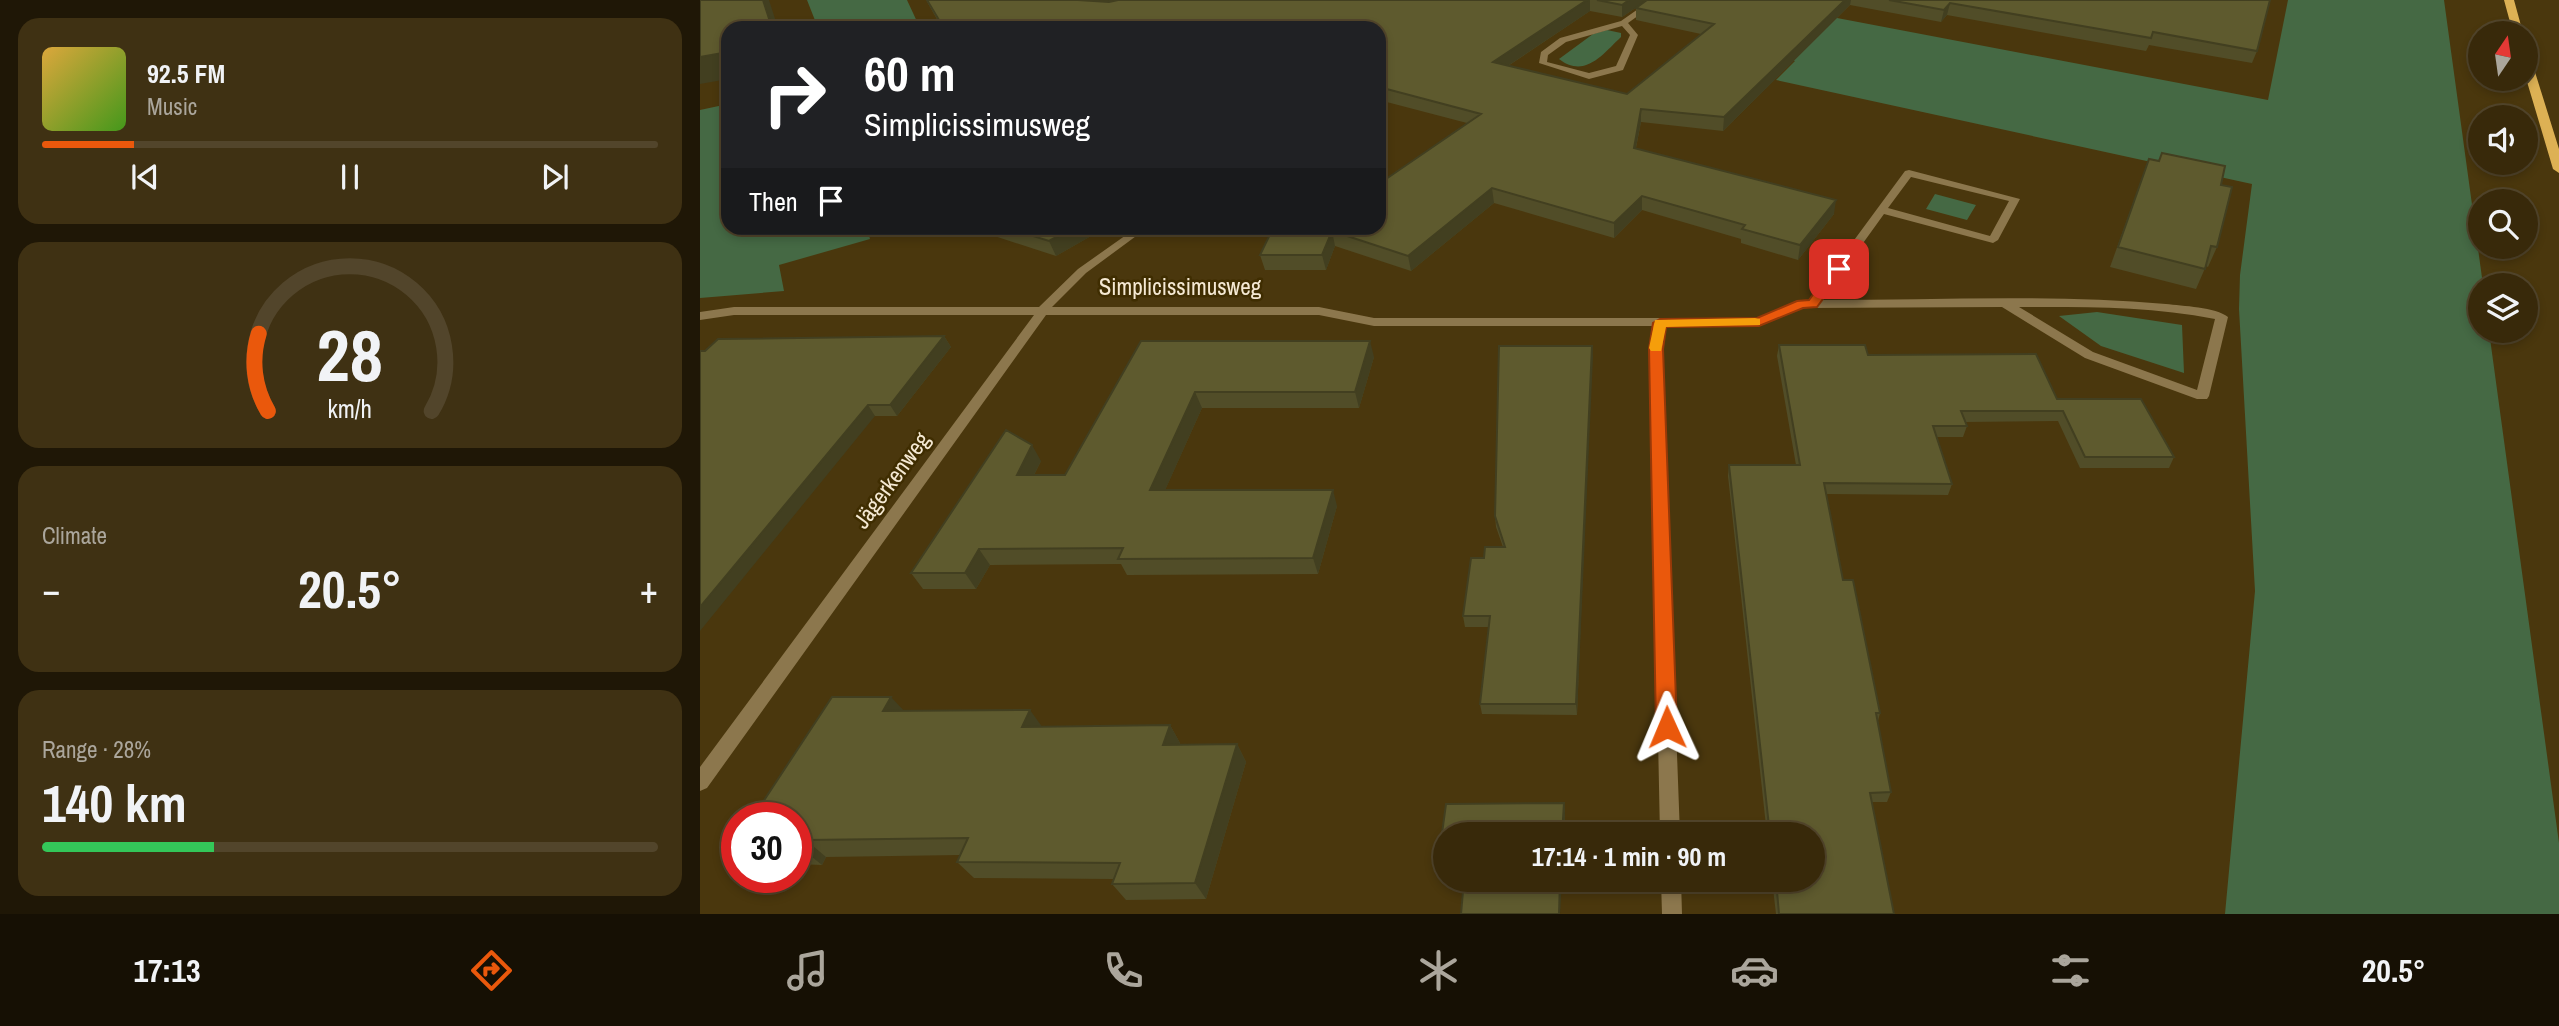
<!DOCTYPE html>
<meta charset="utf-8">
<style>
:root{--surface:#38290a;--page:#3f3113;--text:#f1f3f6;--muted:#aba69c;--line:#52452b;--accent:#ea580c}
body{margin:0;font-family:"Archivo Narrow",sans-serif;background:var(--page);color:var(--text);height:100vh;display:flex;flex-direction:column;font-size:26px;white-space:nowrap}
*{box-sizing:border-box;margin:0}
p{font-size:23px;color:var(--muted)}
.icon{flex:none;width:38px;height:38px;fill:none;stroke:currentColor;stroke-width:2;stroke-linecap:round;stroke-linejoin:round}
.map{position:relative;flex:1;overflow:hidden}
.sheet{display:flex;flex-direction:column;gap:18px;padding:18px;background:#1f1706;width:700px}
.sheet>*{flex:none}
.banner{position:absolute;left:21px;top:21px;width:665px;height:214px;border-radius:21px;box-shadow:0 4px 10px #0003,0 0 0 2px var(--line);background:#202124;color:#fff;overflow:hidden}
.needle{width:46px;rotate:13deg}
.fabs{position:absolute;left:1768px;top:21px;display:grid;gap:14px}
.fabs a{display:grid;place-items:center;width:70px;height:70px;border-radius:50%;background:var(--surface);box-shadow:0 4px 10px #0003,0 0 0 2px var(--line);font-size:35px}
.speed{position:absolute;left:21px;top:802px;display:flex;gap:14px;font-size:35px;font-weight:700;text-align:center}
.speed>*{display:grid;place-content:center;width:91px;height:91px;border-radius:50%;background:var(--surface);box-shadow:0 4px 10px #0003,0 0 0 2px var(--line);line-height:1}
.speed .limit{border:10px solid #d22;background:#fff;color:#111}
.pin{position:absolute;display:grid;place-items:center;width:60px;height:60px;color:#fff;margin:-30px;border-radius:14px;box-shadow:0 4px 10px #0006}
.me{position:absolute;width:77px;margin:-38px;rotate:359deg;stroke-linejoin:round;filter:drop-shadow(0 0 5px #0008)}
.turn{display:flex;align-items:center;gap:24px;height:147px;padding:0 28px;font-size:32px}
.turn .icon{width:91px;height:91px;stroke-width:2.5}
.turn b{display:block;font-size:49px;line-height:60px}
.then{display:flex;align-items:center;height:66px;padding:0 28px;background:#0003;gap:14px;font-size:26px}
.big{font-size:52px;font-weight:700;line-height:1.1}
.sheet .card{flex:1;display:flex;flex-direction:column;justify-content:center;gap:10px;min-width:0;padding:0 24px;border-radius:21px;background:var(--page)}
.sheet .dial{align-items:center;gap:0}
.dial svg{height:182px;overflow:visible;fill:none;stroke:var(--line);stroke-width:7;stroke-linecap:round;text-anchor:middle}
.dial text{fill:var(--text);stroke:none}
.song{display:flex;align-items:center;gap:21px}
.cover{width:84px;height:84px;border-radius:10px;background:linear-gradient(135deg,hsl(40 70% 55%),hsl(100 70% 35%))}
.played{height:7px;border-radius:4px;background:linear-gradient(90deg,var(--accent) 15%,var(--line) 15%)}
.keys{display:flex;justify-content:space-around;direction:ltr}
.heat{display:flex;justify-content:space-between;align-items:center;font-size:38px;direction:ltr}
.charge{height:10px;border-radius:5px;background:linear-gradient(90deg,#34c759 28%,var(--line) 0)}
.trip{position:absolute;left:733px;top:822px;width:392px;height:70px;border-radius:35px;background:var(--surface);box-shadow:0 4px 10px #0003,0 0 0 2px var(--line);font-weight:700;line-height:70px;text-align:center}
.tab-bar{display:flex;height:112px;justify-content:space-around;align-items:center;background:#161004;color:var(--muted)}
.tab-bar .icon{width:49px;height:49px}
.tab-bar .on{color:var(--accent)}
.tab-bar b{font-size:32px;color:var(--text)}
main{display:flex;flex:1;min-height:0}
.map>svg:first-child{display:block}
</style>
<main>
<section class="sheet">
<div class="card">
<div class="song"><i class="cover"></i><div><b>92.5 FM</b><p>Music</p></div></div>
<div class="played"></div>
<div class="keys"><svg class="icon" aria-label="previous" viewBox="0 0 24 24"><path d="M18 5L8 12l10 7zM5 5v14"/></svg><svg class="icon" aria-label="pause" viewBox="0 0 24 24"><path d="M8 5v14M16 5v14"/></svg><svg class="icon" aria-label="next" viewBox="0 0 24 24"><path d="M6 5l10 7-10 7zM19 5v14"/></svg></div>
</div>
<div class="card dial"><svg viewBox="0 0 100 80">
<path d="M14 69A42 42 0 1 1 86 69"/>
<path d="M14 69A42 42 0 0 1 10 35" stroke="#ea580c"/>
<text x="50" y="56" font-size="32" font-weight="700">28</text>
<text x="50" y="72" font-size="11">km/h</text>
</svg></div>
<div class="card"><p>Climate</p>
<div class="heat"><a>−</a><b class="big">20.5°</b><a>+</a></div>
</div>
<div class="card"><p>Range · 28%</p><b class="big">140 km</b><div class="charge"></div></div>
</section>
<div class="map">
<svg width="1859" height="914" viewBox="0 0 1859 914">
<rect width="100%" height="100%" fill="#4a370d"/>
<path fill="#456944" d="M 107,0 L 207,0 L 220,28 L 118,28 Z
M 1588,0 L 1744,0 L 1783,285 L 1780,285 L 1780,331 L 1789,331 L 1859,843 L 1859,914 L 1525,914 L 1555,591 L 1539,309 L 1540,275 L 1552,184 L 1076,80 L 1095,61 L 1025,47 L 1074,6 L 1568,100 Z
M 907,30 L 921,33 L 921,37 C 903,54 885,79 859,59 L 893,34 Z
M 28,104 L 28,228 L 167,228 L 170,239 L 79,265 L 84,291 L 0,298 L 0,110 Z
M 1235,194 L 1276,205 L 1267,220 L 1226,209 Z
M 1397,312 L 1482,325 L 1484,373 L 1401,346 L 1359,316 Z"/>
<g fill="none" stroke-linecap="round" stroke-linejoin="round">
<path fill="#8c774d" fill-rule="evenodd" d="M 951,0 L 960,0 L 928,23 L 938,35 L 923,70 L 889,79 L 839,63 L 841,52 L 860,38 L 921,21 ZM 922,26 L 930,35 L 916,66 L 889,73 L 847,62 L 848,55 L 866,42 Z
M 1209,170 L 1320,199 L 1298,240 L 1293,243 L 1184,214 L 1122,300 C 1236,300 1352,294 1466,304 C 1482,306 1516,307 1528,317 L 1509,396 L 1507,399 L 1497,399 L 1385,358 L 1302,307 L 1103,308 L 1059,326 L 966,326 L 962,349 L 980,835 L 960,835 L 950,349 L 954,326 L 674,326 L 619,315 L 346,315 L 7,788 L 0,791 L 0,767 L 334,315 L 34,315 L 0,320 L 0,312 L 34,307 L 339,307 L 378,269 L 436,228 L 447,228 L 386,273 L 352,307 L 619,307 L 674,318 L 1057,318 L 1097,301 L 1110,300 L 1205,171 ZM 1211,177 L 1309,201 L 1290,236 L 1188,208 ZM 1319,307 C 1385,307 1450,306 1515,319 L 1497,390 L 1393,352 Z
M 961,880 L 981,880 L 982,914 L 962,914 Z"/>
<path fill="#ddb154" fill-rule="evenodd" d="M 1804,0 L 1814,0 L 1823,33 L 1813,33 Z
M 1825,53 L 1830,56 L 1859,149 L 1859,173 L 1853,169 L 1825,75 Z"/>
</g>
<path fill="#514d28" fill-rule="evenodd" d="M 226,0 L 1570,0 L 1557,51 L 1552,63 L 1449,45 L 1446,51 L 1247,15 L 1241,22 L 1150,5 L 1023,131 L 941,122 L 936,148 L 1134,214 L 1098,260 L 1041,243 L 1041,239 L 942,210 L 914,238 L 794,203 L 711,271 L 635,246 L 626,270 L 565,270 L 560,255 L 572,229 L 567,228 L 679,228 L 686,179 L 767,123 L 679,100 L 679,28 L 242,28 ZM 946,1 L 936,8 L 936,20 L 1001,34 L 927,94 L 808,66 L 890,11 L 922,17 Z
M 1442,178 L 1521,185 L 1517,247 L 1508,267 L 1506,266 L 1496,289 L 1410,267 Z
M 270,228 L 405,228 L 356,256 Z
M 244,336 L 251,347 L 197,416 L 175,416 L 5,351 Z
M 441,341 L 674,357 L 659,408 L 502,408 L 465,490 L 637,506 L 618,574 L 427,575 L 421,564 L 290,565 L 276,589 L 223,589 L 211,573 L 341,461 L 334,475 L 365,475 Z
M 1079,345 L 1168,355 L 1357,399 L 1474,457 L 1469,468 L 1380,468 L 1358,421 L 1265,422 L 1267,426 L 1263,437 L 1236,437 L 1252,484 L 1248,495 L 1126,494 L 1143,580 L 1180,713 L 1178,721 L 1191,792 L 1187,802 L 1172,802 L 1194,914 L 1076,914 L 1072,880 L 1113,880 L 1113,835 L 1067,835 L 1028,476 L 1029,465 L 1096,465 L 1077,356 Z
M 892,346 L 877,715 L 782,714 L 780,704 L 789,627 L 765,627 L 763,616 L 784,558 L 803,547 L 796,527 L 795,516 Z
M 204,711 L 342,727 L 470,725 L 480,743 L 480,745 L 537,744 L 546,762 L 506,899 L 426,900 L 412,884 L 414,879 L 274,878 L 257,862 L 260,855 L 126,857 L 122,865 L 96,864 L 96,817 Z
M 864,803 L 865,813 L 864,835 L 746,835 L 746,880 L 740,880 L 737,870 L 746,804 Z"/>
<path fill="#423f20" d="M 63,0 L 69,0 L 78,28 L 72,28 Z
M 393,0 L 433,0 L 394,5 Z
M 887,0 L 890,0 L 890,11 L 794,75 L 793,62 Z
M 929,0 L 947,0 L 922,17 L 922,5 Z
M 1145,0 L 1151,0 L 1150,5 L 1023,131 L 1024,117 Z
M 1250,3 L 1247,15 L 1241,22 L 1244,10 Z
M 248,24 L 250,28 L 243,28 L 242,25 Z
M 28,52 L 28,79 L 0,84 L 0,57 Z
M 941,109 L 941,122 L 933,162 L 934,148 Z
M 792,188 L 794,203 L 711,271 L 708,256 Z
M 942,196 L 942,210 L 914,238 L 914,223 Z
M 1136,200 L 1134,214 L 1098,260 L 1100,245 Z
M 373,228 L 405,228 L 356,256 L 349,241 Z
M 632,231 L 635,246 L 626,270 L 622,255 Z
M 244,336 L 251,347 L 197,416 L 190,405 Z
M 670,341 L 674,357 L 659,408 L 655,392 Z
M 892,346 L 893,357 L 877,715 L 876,704 Z
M 495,392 L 502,408 L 458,506 L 450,490 Z
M 168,405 L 175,416 L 0,631 L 0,607 Z
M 332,445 L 341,461 L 326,491 L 317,475 Z
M 633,490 L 637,506 L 618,574 L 613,558 Z
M 279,549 L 290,565 L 276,589 L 265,573 Z
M 191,697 L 208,715 L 183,711 Z
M 330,710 L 343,728 L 322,727 Z
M 470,725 L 480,743 L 473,763 L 463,745 Z
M 537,744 L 546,762 L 506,899 L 495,883 Z
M 864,803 L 865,813 L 864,835 L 862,835 Z
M 106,840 L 126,857 L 122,865 L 101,848 Z
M 860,880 L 862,880 L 860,914 L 859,914 Z"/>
<path fill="#5e5a2e" stroke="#423f20" stroke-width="2" d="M 0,0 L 63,0 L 72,28 L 28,28 L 28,52 L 0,57 Z
M 227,0 L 378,0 L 409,2 L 418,0 L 887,0 L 793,62 L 927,94 L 1014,24 L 936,8 L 947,0 L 1145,0 L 1024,117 L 941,109 L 934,148 L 1136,200 L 1100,245 L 1042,229 L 1045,225 L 942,196 L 914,223 L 792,188 L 708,256 L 632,231 L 622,255 L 560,255 L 573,228 L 679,228 L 679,177 L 686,179 L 781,114 L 679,87 L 679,28 L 250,28 L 248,24 L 242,25 Z
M 897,0 L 929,0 L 922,5 Z
M 1189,0 L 1570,0 L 1557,51 L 1453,32 L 1451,38 L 1250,3 L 1244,10 Z
M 1462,153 L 1525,166 L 1521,185 L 1532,187 L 1517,247 L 1511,246 L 1505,269 L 1418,247 L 1449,159 L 1459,161 Z
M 307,228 L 373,228 L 349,241 Z
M 244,336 L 190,405 L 168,405 L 0,607 L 0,351 L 5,351 L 18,339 Z
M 441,341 L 670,341 L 655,392 L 495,392 L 450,490 L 633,490 L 613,558 L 418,559 L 423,548 L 279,549 L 265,573 L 211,573 L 306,430 L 332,445 L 317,475 L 365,475 Z
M 1079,345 L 1165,345 L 1168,355 L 1336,354 L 1357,399 L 1441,399 L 1474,457 L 1385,457 L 1363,411 L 1261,411 L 1267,426 L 1233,426 L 1252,484 L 1124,483 L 1143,580 L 1153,580 L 1180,713 L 1176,713 L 1191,792 L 1170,793 L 1194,914 L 1079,914 L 1076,880 L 1113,880 L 1113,835 L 1070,835 L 1029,465 L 1100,465 Z
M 799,346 L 892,346 L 876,704 L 780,704 L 790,616 L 763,616 L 771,558 L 784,558 L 785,547 L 805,547 L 795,516 Z
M 132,697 L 191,697 L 183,711 L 330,710 L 322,727 L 470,725 L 463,745 L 537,744 L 495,883 L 412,884 L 420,863 L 257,862 L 268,838 L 106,840 L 101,848 L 96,848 L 96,817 L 53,817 Z
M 864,803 L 862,835 L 746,835 L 746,871 L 737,870 L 746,804 Z
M 764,880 L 860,880 L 859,914 L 761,914 Z"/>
<path fill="#ea580c" stroke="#983908" stroke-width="2" d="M 1134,266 L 1145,269 L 1117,307 L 1103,308 L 1059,326 L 966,327 L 963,349 L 977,727 L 974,733 L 967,736 L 959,733 L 956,727 L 949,349 L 953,323 L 960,319 L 1057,318 L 1097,301 L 1109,300 Z"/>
<path fill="#f59e0b" d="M 1055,318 L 1060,319 L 1060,325 L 966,327 L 961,351 L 951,351 L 949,348 L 955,320 Z"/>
<g text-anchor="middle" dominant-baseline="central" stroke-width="5" stroke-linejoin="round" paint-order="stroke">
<g font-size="23" fill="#f5e9d3" stroke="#3f2d01">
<text x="480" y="286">Simplicissimusweg</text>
<text transform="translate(191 480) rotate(-54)">Jägerkenweg</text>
</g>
</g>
</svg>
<div class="fabs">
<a><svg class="needle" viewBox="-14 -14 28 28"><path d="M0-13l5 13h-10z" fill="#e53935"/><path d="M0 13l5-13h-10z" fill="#aba69c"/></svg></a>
<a><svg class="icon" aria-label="sound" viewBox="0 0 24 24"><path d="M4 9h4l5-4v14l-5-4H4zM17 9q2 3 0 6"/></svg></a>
<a><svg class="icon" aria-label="search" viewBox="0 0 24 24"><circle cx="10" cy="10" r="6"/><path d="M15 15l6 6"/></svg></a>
<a><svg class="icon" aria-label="layers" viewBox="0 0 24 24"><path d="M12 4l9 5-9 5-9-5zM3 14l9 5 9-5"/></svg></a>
</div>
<div class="speed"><div class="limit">30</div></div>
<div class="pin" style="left:1139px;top:269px;background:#d93025"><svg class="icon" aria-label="arrive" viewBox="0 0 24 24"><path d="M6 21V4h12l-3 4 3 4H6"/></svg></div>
<svg class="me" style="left:967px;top:727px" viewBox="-20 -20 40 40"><path d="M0-17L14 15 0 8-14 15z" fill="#ea580c" stroke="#fff" stroke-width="4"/></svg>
<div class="trip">17:14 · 1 min · 90 m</div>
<div class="banner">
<div class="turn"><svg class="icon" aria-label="right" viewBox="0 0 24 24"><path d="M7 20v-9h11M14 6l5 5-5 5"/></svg><div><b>60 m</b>Simplicissimusweg</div></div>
<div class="then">Then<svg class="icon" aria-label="arrive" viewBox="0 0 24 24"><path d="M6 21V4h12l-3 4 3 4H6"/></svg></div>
</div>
</div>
</main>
<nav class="tab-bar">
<b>17:13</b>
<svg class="icon on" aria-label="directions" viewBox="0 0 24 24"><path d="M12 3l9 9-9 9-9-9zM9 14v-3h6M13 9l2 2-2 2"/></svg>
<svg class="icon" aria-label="music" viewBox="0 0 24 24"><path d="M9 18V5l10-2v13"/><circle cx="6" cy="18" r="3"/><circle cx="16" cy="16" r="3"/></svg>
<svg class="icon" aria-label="phone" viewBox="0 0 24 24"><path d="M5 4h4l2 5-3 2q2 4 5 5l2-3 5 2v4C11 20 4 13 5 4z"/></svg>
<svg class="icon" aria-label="climate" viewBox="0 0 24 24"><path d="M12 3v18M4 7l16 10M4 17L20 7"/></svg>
<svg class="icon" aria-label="car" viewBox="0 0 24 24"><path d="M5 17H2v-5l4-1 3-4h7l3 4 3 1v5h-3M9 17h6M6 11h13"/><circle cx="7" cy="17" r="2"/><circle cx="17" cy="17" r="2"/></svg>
<svg class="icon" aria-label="filters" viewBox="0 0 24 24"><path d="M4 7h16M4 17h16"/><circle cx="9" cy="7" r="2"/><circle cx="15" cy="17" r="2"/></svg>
<b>20.5°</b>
</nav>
